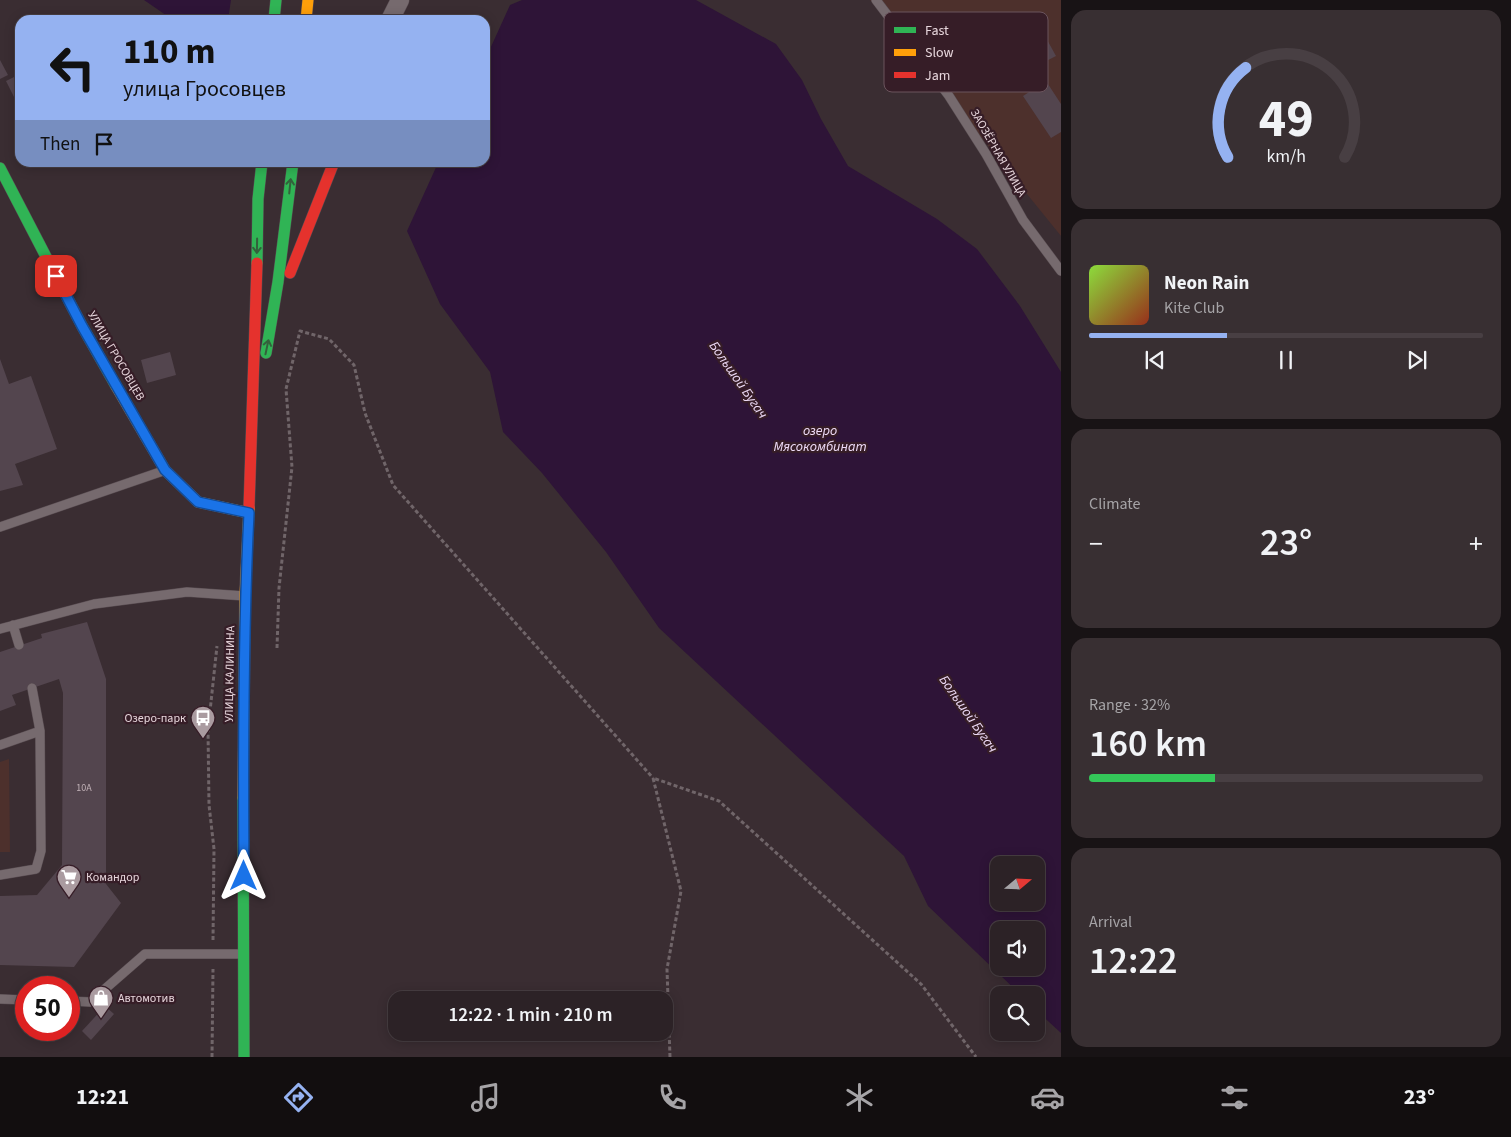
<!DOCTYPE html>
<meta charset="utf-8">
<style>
:root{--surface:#2c2226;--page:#382f32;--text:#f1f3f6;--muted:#a6a4a7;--line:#483f43;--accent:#95b2f1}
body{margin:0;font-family:"Source Sans 3",sans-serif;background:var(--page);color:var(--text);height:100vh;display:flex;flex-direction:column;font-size:19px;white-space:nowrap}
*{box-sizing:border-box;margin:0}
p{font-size:16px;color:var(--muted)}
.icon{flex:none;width:28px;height:28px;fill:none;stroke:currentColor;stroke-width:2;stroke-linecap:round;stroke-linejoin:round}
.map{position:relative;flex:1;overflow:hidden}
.details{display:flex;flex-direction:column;gap:10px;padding:10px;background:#181315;width:450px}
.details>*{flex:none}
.banner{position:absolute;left:15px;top:15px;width:475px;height:152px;border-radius:15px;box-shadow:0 2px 12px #0003,0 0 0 1px var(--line);background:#95b2f1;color:#111;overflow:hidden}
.needle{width:32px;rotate:71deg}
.controls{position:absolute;left:990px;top:856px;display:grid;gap:10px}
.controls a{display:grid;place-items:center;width:55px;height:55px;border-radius:10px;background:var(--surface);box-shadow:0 2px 12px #0003,0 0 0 1px var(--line);font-size:25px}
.speed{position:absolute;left:15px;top:976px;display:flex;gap:10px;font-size:25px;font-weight:700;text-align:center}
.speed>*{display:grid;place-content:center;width:65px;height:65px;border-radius:50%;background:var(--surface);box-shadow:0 2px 12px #0003,0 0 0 1px var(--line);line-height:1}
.speed .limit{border:8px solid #d22;background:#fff;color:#111}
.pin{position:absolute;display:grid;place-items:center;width:42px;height:42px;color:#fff;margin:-21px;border-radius:10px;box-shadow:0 2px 8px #0006}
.me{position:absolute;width:55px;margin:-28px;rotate:0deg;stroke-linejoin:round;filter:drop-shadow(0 0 4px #0008)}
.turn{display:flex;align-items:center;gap:18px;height:105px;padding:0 25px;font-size:22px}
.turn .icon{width:65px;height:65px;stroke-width:2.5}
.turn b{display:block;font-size:35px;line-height:42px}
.then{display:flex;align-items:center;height:48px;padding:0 25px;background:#0003;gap:10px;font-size:19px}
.big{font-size:38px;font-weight:600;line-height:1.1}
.details .widget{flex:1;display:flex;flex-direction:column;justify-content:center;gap:8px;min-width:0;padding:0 18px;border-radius:15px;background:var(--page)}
.details .dial{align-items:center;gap:0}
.dial svg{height:130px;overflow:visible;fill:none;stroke:var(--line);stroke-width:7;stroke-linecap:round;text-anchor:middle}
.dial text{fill:var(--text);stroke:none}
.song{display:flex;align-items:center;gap:15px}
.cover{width:60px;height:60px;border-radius:8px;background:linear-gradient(135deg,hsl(90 70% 55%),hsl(10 70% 35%))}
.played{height:5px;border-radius:2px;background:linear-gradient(90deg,var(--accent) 35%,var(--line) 35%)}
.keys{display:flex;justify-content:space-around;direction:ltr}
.heat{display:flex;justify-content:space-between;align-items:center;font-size:28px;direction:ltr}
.charge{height:8px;border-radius:4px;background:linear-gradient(90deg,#34c759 32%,var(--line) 0)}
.trip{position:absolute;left:388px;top:991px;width:285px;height:50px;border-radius:15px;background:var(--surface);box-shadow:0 2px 12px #0003,0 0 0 1px var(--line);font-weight:600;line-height:50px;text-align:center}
.dock{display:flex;height:80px;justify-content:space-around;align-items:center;background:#120e0f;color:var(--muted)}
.dock .icon{width:35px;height:35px}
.dock .current{color:var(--accent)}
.dock b{font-size:22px;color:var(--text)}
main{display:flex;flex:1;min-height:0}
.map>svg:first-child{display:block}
</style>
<main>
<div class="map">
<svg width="1061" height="1057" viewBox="0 0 1061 1057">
<rect width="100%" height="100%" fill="#3a2d32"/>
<path fill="#4d302c" d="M 870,0 L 1061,0 L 1061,236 Z
M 9,759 L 10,852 L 0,852 L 0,762 Z"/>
<path fill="#2e1437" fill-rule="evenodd" d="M 144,0 L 231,0 L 228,20 L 173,20 Z
M 522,0 L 696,0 L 776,44 L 802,80 L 821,119 L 848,166 L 937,219 L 977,249 L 1020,306 L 1061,372 L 1061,1033 L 1036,1010 L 1036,995 L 1021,995 L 928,906 L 904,856 L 659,628 L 606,552 L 542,473 L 503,432 L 490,372 L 440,304 L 407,231 L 438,163 L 485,162 L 485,60 L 510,5 ZM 999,865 L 1036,865 L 1036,902 L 999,902 ZM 999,930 L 1036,930 L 1036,968 L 999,968 Z"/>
<path fill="#53454e" d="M 1040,27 L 1056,56 L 1013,78 L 998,48 Z
M 0,60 L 8,75 L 0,79 Z
M 20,74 L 20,109 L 6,81 Z
M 1046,81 L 1061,104 L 1061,132 L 1051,138 L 1023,96 Z
M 170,352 L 176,375 L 147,383 L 141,360 Z
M 0,359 L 9,384 L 31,376 L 57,449 L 15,464 L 23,485 L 0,491 Z
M 87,622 L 106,679 L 106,884 L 121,903 L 74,967 L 0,965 L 0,896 L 37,895 L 62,865 L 63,693 L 59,679 L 12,695 L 16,705 L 0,711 L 0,652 L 42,638 L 41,634 Z
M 105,1006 L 114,1014 L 91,1040 L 82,1031 Z"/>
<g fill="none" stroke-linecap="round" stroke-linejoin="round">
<defs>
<path id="lane" d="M 876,0 L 949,96 L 986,154 L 1023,220 L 1061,271
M 0,527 L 163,471
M 13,625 L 19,645
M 0,629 L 94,604 L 187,592 L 245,596
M 0,745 L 40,731 L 32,688
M 0,875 L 36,869 L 41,851 L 40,731
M 0,999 L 26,1000
M 69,1001 L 90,1002 L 145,954 L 242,954"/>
<path id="street" d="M 390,20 L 400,0"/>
<path id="fast" d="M 274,20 L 276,0
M 0,168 L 82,326 L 116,386
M 257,263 L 258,199 L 262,162
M 266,353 L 278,282 L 293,162
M 243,798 L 244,1057"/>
<path id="slow" d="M 306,20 L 308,0
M 116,386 L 165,470 L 198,502 L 249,513
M 243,798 L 245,596 L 249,508"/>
<path id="jam" d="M 290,273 L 334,162
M 249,508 L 257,263"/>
</defs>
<use href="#lane" stroke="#584c51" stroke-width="10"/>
<use href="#street" stroke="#584c51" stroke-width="19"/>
<use href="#fast" stroke="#584c51" stroke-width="12"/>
<use href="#slow" stroke="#584c51" stroke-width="12"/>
<use href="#jam" stroke="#584c51" stroke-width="12"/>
<path stroke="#706569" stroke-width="3" stroke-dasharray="4 2.5" stroke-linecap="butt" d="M 277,648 L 279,588 L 292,467 L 286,389 L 300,331 L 329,339 L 354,365 L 365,413 L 393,485 L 653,778
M 213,940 L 214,849 L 209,805 L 208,730 L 217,646
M 212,1057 L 213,969
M 670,1057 L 667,969 L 681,891 L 653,778 L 719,801 L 921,984 L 976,1057"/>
<use href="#lane" stroke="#766a6e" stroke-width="9"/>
<use href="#street" stroke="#766a6e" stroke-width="18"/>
<use href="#fast" stroke="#30b455" stroke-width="11"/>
<use href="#slow" stroke="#ff9f0a" stroke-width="11"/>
<use href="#jam" stroke="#e5322d" stroke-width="11"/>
</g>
<defs><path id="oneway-shaft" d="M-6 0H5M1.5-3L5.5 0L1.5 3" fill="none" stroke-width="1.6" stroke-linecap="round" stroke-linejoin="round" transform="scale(1.25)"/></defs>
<g stroke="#33613c">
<use href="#oneway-shaft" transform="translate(290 186) rotate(-84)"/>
<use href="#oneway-shaft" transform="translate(257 246) rotate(91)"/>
<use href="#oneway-shaft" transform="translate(267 347) rotate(-78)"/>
</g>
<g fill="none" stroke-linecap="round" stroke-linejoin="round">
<defs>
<path id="route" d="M 56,276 L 82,326 L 165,470 L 198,502 L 249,513 C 243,634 243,755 244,876"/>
</defs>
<use href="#route" stroke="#114b97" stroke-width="12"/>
<use href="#route" stroke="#1a73e8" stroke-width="9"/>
</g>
<defs>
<symbol id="bus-pin" viewBox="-11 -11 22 30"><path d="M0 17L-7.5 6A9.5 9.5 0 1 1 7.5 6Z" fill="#aa9ba0" stroke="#361d27"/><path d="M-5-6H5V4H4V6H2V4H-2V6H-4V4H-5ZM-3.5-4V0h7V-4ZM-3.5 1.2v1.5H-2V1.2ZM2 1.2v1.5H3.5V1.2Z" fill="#fff"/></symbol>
<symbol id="supermarket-pin" viewBox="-11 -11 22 30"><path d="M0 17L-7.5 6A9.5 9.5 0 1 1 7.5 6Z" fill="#aa9ba0" stroke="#361d27"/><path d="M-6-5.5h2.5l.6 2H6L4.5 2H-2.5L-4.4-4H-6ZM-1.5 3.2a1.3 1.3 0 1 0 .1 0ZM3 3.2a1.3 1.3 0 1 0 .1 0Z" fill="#fff"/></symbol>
<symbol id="shop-pin" viewBox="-11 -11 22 30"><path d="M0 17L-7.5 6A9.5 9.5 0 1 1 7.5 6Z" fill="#aa9ba0" stroke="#361d27"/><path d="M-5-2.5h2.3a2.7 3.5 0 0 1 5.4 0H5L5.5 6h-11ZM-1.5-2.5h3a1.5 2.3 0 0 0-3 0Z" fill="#fff"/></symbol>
</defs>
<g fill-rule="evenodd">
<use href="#bus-pin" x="189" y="704" width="28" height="38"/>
<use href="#supermarket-pin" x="55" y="863" width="28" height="38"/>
<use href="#shop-pin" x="87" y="984" width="28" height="38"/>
</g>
<g text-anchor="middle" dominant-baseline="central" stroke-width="4.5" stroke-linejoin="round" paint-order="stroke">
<g font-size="10" fill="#c2b2b8">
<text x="84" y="788">10А</text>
</g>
<g font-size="12" fill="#e7d6dc" stroke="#361d27">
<text transform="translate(998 153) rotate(60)">ЗАОЗЁРНАЯ УЛИЦА</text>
<text transform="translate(116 356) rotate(60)">УЛИЦА ГРОСОВЦЕВ</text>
<text transform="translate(230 674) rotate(-89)">УЛИЦА КАЛИНИНА</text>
</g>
<g font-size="12" fill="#e7d6dc" stroke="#361d27" text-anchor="start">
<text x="186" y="718" text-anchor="end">Озеро-парк</text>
<text x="86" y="877">Командор</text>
<text x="118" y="998">Автомотив</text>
</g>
<g font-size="14" font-style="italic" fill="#eedbf7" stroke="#361d27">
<text transform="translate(738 380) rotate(55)">Большой Бугач</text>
<text x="820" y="431">озеро<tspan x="820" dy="16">Мясокомбинат</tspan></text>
<text transform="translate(968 714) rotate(55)">Большой Бугач</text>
</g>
</g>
<rect x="884" y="12" width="164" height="80" rx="8" fill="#361d27" stroke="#6b545d" stroke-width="1"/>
<rect x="894" y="27" width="22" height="6" fill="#30b455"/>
<rect x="894" y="49" width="22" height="7" fill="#ff9f0a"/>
<rect x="894" y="72" width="22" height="6" fill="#e5322d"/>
<g font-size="14" fill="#e7d6dc">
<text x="925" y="35">Fast</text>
<text x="925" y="57">Slow</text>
<text x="925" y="80">Jam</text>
</g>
</svg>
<div class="controls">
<a><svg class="needle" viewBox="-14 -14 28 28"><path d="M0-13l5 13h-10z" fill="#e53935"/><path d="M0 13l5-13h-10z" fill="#a6a4a7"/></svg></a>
<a><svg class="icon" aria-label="sound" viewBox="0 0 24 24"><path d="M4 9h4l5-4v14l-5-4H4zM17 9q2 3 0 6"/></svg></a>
<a><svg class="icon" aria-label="search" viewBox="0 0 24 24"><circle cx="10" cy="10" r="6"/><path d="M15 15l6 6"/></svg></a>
</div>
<div class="speed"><div class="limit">50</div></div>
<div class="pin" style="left:56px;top:276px;background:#d93025"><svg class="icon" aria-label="arrive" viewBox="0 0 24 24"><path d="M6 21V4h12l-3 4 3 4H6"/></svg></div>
<svg class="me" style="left:244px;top:876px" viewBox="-20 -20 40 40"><path d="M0-17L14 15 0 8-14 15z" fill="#1a73e8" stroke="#fff" stroke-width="4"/></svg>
<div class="trip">12:22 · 1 min · 210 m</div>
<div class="banner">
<div class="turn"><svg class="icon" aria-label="left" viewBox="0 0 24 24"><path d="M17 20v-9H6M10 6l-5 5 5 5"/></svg><div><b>110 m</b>улица Гросовцев</div></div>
<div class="then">Then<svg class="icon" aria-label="arrive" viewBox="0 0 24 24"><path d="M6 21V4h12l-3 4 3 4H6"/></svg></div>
</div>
</div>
<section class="details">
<div class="widget dial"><svg viewBox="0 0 100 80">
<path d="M14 69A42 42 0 1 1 86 69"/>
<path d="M14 69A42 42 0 0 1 25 14" stroke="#95b2f1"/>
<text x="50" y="56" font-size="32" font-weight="700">49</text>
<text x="50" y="72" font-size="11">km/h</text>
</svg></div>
<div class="widget">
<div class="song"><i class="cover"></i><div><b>Neon Rain</b><p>Kite Club</p></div></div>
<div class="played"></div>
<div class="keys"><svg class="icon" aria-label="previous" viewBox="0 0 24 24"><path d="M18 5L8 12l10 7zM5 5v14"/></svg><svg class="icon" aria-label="pause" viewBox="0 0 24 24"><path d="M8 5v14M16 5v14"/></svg><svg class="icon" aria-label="next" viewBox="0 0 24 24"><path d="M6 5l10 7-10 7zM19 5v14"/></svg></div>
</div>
<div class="widget"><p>Climate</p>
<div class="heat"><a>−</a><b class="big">23°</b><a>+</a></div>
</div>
<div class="widget"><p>Range · 32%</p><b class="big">160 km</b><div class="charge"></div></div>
<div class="widget"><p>Arrival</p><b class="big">12:22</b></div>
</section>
</main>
<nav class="dock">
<b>12:21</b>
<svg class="icon current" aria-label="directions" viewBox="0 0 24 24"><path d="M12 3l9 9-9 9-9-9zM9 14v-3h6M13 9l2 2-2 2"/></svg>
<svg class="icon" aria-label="music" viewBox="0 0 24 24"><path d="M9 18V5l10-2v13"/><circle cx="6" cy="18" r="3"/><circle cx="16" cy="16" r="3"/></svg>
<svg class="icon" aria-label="phone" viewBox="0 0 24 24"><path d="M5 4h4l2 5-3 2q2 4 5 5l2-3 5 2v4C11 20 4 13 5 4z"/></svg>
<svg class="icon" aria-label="climate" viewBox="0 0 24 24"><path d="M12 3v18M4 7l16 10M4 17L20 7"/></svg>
<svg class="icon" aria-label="car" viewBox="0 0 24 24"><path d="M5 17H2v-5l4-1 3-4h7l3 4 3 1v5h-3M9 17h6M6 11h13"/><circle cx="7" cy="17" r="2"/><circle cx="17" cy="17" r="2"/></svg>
<svg class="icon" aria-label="filters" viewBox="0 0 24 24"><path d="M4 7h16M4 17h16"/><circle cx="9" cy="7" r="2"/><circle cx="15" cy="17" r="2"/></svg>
<b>23°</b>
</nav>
